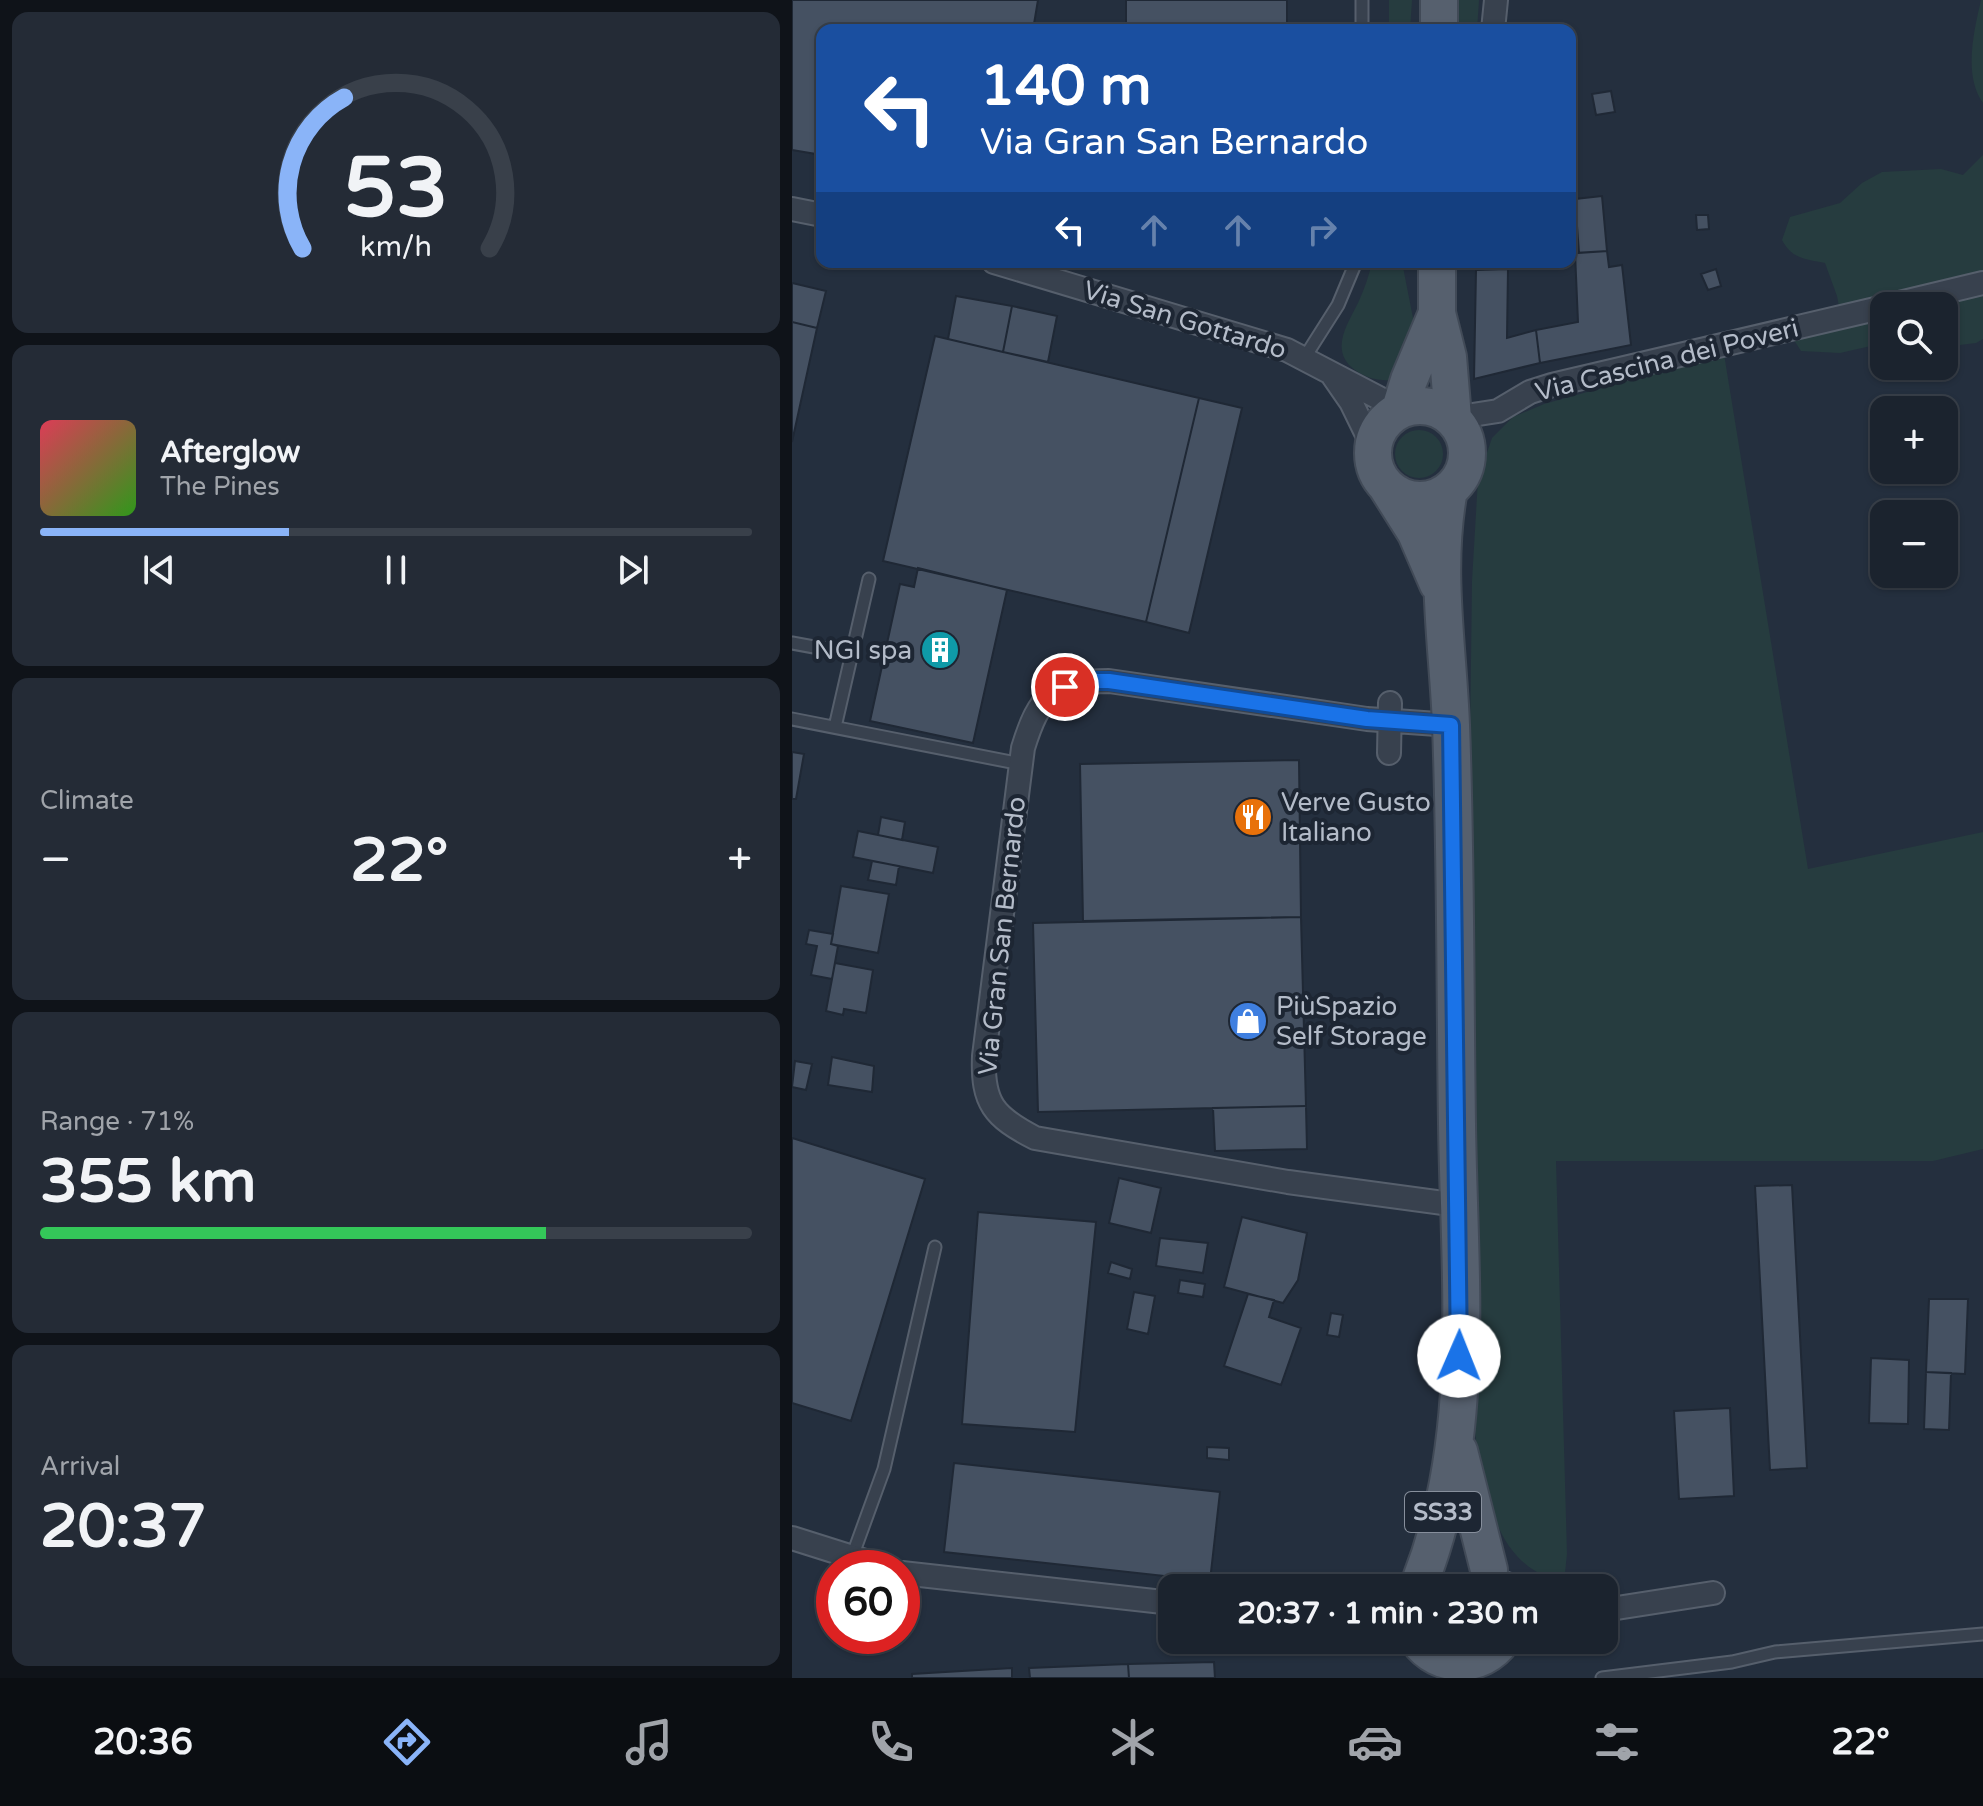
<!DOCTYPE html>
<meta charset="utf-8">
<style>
:root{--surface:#1b232e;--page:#242b36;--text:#f1f3f6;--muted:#a0a4aa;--line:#39404a;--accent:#8ab4f8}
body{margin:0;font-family:"Varela Round",sans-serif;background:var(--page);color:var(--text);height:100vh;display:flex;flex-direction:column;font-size:30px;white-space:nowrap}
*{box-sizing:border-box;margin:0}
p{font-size:26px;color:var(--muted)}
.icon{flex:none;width:44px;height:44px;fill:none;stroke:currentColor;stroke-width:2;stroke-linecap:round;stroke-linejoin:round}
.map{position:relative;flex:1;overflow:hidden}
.panel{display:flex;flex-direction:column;gap:12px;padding:12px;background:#0f1319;width:792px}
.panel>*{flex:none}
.guide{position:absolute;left:24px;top:24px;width:760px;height:244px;border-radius:16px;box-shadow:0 2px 6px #0004,0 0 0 2px var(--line);background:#1a4fa0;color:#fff;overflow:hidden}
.buttons{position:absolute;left:1078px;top:292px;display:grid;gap:16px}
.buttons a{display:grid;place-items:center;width:88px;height:88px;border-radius:16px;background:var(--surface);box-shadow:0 2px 6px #0004,0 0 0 2px var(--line);font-size:40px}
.speed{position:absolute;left:24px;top:1550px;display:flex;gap:16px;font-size:40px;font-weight:700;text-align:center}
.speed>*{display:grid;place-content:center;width:104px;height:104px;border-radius:50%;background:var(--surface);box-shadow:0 2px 6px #0004,0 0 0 2px var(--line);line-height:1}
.speed .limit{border:12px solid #d22;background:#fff;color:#111}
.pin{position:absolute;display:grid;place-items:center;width:68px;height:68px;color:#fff;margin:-34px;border:4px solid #fff;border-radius:50%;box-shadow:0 2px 8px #0007}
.me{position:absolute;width:88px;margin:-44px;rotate:1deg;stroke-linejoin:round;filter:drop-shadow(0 0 6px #0008)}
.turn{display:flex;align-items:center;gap:28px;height:168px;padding:0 32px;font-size:36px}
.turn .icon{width:104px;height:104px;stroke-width:2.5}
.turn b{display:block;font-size:56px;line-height:68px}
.lanes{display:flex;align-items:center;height:76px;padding:0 32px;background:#0003;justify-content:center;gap:40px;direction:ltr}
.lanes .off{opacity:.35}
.big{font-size:60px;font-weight:800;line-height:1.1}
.panel .widget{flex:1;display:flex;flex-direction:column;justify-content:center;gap:12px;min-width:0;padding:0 28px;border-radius:16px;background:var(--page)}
.panel .dial{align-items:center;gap:0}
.dial svg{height:208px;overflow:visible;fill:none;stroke:var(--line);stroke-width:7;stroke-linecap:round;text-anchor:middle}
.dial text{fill:var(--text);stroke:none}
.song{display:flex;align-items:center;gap:24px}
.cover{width:96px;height:96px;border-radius:12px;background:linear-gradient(135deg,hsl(350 70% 55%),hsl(110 70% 35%))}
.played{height:8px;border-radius:4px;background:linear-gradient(90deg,var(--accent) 35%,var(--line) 35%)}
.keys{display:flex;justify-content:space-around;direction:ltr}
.heat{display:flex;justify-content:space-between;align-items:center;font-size:44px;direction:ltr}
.charge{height:12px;border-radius:6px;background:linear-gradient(90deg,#34c759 71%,var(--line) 0)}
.trip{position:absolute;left:366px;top:1574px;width:460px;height:80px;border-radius:16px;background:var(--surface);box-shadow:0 2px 6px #0004,0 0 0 2px var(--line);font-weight:800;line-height:80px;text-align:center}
.tab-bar{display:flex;height:128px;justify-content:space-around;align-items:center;background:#0b0e12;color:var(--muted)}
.tab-bar .icon{width:56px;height:56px}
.tab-bar .on{color:var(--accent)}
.tab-bar b{font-size:36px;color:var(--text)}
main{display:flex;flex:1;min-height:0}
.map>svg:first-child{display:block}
</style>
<main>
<section class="panel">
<div class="widget dial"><svg viewBox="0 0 100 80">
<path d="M14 69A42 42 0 1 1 86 69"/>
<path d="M14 69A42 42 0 0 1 30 11" stroke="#8ab4f8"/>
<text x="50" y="56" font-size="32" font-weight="700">53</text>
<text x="50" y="72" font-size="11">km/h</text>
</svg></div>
<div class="widget">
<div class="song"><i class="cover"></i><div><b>Afterglow</b><p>The Pines</p></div></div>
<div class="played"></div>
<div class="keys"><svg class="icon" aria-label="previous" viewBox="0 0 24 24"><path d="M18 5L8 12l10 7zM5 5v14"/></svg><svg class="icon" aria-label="pause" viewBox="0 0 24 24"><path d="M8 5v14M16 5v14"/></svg><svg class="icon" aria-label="next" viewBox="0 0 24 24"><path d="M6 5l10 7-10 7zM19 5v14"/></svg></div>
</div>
<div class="widget"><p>Climate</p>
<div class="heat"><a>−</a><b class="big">22°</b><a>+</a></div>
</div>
<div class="widget"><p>Range · 71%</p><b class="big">355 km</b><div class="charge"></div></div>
<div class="widget"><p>Arrival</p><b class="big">20:37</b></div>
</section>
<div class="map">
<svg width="1191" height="1678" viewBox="0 0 1191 1678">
<rect width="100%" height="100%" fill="#242f3e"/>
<path fill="#263c3f" d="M 597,0 L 620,0 L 618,30 L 597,30 Z
M 666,0 L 687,0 L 685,30 L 667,30 Z
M 1189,0 L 1191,0 L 1191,103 C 1171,75 1182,31 1189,0 Z
M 1191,155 L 1191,339 L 1184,343 L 1152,347 L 1152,306 L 1092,306 L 1092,343 L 1048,353 L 1009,351 L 1000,337 L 1050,322 L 1045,296 L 1033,263 C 1013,259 1000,259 990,240 L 998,217 L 1048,203 L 1070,183 L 1090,172 L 1149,169 L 1171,175 Z
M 580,262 L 610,262 L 622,323 L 599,380 C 586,381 574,378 563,370 C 537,351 555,325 566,303 C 572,290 577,276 580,262 Z
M 932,354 L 1016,869 L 1191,832 L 1191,1149 L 1141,1161 L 764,1161 L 775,1554 L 772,1582 C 730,1574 706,1540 698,1499 L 690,1499 L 682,1422 L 676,896 L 680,581 L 686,479 L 700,438 L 721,417 L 752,404 Z
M603 454a24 24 0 1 1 48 0a24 24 0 1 1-48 0Z"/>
<path fill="#455162" stroke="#1f2835" stroke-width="2" d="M 0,0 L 246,0 L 241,30 L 30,30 L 30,155 L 0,150 Z
M 334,0 L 495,0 L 495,30 L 334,30 Z
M 819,91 L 823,112 L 804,115 L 800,94 Z
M 810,196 L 815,251 L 787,253 L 783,199 Z
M 904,215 L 916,215 L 917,229 L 905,230 Z
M 815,251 L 817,267 L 830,265 L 839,345 L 748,363 L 744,330 L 786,322 L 783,253 Z
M 725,262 L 773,262 L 773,263 L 726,266 Z
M 716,269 L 715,338 L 744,330 L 748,363 L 682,379 L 684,270 Z
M 924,269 L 929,286 L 916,290 L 909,274 Z
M 0,283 L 34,291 L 25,328 L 0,322 Z
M 164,296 L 220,306 L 211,352 L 156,339 Z
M 220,306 L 265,316 L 256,362 L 211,352 Z
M 0,322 L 25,328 L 0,442 Z
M 143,336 L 407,398 L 354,622 L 91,561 Z
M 407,398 L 450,408 L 397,633 L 354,622 Z
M 126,568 L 215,590 L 181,743 L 78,721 L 108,584 L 122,587 Z
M 0,752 L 12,754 L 4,799 L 0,799 Z
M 507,760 L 509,917 L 291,921 L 288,764 Z
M 89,817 L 113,822 L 110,840 L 86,835 Z
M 66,831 L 146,847 L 141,873 L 61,857 Z
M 80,861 L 107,866 L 104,885 L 76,880 Z
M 49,886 L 97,894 L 86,953 L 39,944 Z
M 509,917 L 514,1106 L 246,1112 L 241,923 Z
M 17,930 L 41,934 L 39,944 L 46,946 L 40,979 L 19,975 L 25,946 L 14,944 Z
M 43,963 L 81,970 L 74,1013 L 52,1009 L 51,1015 L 34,1011 Z
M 40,1057 L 82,1066 L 80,1092 L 36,1085 Z
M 3,1061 L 20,1064 L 14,1090 L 0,1087 Z
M 514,1106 L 515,1149 L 423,1151 L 421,1108 Z
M 0,1138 L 133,1179 L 59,1421 L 0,1403 Z
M 327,1178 L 369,1188 L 359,1233 L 317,1223 Z
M 1000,1185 L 1015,1468 L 978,1470 L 963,1186 Z
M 186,1212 L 304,1222 L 283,1432 L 170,1424 Z
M 450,1217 L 515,1233 L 506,1280 L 491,1303 L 432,1287 Z
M 368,1238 L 416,1243 L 411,1273 L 364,1266 Z
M 319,1262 L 340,1269 L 338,1279 L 316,1273 Z
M 388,1280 L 413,1284 L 411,1297 L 386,1293 Z
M 342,1292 L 363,1296 L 356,1334 L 335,1329 Z
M 456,1294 L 482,1300 L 477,1317 L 509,1328 L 489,1385 L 432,1366 Z
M 1137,1299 L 1176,1299 L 1173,1374 L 1134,1372 Z
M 539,1313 L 551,1315 L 547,1337 L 535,1335 Z
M 1079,1358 L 1117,1360 L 1116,1424 L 1077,1423 Z
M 1134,1372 L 1159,1373 L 1157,1430 L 1132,1429 Z
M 938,1408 L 942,1496 L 887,1499 L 882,1411 Z
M 415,1447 L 437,1448 L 437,1460 L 415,1458 Z
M 162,1463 L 428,1492 L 418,1581 L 152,1552 Z
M 422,1662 L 423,1678 L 337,1678 L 336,1664 Z
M 336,1664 L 337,1678 L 238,1678 L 237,1668 Z
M 220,1668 L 220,1678 L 120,1678 L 120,1674 Z"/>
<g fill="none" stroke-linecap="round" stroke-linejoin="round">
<defs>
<path id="service" d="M 570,0 L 570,30
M 513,357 L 546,305 L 564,262
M 0,643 L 60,654
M 0,719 L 229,764
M 43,727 L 77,579
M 60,1557 L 92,1469 L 143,1247
M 810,1678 L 940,1662 L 983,1652 L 1191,1634"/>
<path id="minor" d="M 701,30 L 704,0
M 0,209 L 30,215
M 202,262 L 495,350 L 608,409
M 1095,306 L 1191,283
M 541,376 L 559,402 L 581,447
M 661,418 L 706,411 L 738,392 L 760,385 L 1092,307
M 659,725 L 575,719 L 317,681 C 261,681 247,696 231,748 L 192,1056 C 190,1103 202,1117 243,1138 L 496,1182 L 666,1205
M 597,753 L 598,703
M 0,1538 L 95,1568
M 110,1573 L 380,1603
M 709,1582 L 727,1588
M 812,1610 L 921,1593"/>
<path id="primary" d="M 647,30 L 647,0
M 645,262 L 645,313 L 656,357 L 661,418
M581 453a47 47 0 1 1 94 0a47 47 0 1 1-94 0Z
M 608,409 L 617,380 L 645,313
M 595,487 L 624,533 L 646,584
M 667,1451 L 697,1570
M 629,1579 C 685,1436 667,1275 665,1124 C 663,991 664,858 659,725 C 656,647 642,568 657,490
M 626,1640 C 646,1669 690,1669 710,1640"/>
</defs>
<use href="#service" stroke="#565f6c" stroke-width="15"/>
<use href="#minor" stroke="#565f6c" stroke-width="26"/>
<use href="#primary" stroke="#414a57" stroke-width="40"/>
<use href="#service" stroke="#38414e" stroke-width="11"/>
<use href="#minor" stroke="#38414e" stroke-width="22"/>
<use href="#primary" stroke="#56606e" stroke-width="36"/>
</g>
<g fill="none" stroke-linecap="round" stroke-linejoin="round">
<defs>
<path id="route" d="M 273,687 L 292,681 L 317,681 L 575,719 L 659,725 L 667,1356"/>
</defs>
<use href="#route" stroke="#114b97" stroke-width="20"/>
<use href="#route" stroke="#1a73e8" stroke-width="14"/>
</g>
<defs>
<symbol id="building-disc" viewBox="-11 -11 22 22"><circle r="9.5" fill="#0f9aa8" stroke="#1d2633"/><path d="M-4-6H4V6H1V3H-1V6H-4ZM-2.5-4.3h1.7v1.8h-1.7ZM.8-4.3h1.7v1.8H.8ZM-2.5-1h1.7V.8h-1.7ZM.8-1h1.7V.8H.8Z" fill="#fff"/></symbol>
<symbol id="restaurant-disc" viewBox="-11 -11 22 22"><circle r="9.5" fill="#e8710a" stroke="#1d2633"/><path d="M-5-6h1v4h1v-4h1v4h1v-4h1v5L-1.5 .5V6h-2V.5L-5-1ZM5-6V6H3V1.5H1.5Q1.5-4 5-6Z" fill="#fff"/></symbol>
<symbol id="shop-disc" viewBox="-11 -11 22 22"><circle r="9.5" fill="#3f7fe0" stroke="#1d2633"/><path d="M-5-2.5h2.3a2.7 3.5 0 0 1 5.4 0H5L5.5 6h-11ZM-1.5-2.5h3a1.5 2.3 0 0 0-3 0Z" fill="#fff"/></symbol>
</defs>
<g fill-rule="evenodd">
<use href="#building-disc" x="126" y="628" width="44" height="44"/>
<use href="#restaurant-disc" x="439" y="795" width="44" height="44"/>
<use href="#shop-disc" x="434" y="999" width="44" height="44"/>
</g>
<g text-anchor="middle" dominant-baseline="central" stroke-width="8" stroke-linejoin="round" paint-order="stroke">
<rect fill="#1d2633" stroke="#878f9c" stroke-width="2" x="613" y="1492" width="76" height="40" rx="6"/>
<g font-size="24" font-weight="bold" fill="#b4bcc9">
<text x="651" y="1512">SS33</text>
</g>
<g font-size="26" fill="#b4bcc9" stroke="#1d2633">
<text transform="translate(393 320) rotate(17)">Via San Gottardo</text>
<text transform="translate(875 360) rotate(-14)">Via Cascina dei Poveri</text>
<text transform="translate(210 936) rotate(-84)">Via Gran San Bernardo</text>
</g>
<g font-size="26" fill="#b4bcc9" stroke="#1d2633" text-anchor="start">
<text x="120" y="650" text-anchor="end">NGI spa</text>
<text x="489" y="802">Verve Gusto<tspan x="489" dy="30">Italiano</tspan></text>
<text x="484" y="1006">PiùSpazio<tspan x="484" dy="30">Self Storage</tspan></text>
</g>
</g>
</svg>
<div class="buttons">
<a><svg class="icon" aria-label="search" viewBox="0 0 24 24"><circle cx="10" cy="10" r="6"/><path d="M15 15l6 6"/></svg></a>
<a>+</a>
<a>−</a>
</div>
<div class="speed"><div class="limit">60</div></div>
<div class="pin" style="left:273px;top:687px;background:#d93025"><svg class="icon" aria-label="arrive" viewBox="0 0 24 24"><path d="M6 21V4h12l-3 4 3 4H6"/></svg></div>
<svg class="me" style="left:667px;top:1356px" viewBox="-20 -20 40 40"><circle r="19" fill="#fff"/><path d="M0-13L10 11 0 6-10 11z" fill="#1a73e8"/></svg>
<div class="trip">20:37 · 1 min · 230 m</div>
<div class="guide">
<div class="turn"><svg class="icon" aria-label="left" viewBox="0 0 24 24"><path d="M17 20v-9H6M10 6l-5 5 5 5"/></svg><div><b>140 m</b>Via Gran San Bernardo</div></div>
<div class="lanes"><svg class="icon" aria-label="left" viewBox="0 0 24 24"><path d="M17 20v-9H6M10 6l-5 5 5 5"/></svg><svg class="icon off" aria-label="ahead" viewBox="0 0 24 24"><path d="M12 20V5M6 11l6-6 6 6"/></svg><svg class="icon off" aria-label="ahead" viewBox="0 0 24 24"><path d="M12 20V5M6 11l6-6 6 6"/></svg><svg class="icon off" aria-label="right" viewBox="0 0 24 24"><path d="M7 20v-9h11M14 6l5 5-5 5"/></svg></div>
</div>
</div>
</main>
<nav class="tab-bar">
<b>20:36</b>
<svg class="icon on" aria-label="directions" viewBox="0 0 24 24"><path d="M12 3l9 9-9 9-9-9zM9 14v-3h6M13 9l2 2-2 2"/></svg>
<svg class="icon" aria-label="music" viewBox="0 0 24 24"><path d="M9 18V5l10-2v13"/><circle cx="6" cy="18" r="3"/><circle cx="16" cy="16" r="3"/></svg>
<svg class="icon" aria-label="phone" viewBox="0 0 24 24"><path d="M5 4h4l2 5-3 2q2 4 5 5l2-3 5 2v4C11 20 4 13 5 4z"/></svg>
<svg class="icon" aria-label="climate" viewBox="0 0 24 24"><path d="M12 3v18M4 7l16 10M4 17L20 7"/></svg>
<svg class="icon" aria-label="car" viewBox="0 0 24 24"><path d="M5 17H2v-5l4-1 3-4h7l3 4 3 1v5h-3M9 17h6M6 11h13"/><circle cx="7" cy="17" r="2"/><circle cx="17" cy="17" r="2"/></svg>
<svg class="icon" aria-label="filters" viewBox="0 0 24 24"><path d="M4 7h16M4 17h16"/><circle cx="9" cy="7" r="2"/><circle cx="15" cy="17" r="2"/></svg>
<b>22°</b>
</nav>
